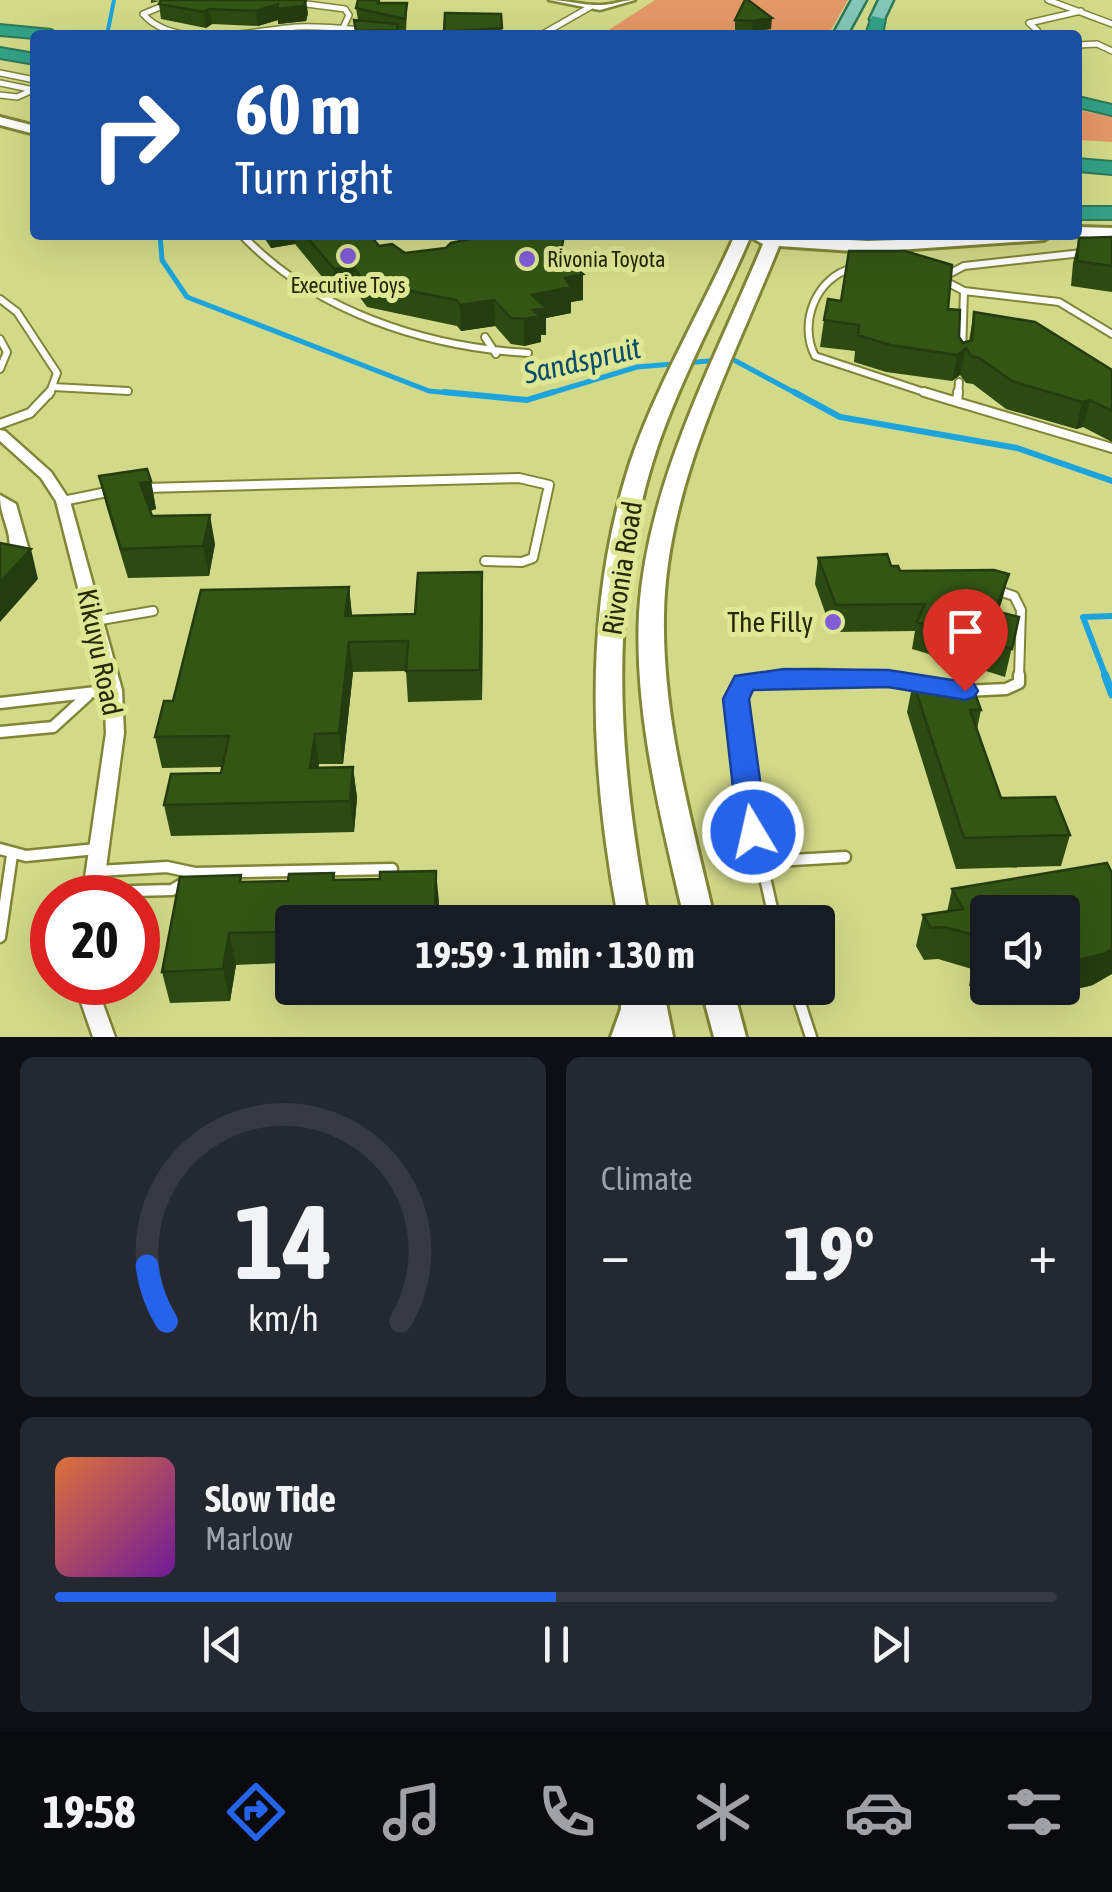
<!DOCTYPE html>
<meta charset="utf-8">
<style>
:root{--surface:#171b24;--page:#242831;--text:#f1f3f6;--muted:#9ea1a6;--line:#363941;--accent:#2563eb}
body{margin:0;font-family:"Asap Condensed",sans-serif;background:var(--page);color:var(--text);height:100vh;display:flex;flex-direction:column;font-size:38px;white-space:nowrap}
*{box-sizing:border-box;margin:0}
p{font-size:32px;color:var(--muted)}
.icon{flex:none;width:55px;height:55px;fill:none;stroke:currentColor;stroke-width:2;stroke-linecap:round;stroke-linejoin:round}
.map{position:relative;height:1037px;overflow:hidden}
.details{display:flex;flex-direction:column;gap:20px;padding:20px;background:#0d0f14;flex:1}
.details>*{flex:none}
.banner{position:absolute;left:30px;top:30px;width:1052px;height:210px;border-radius:10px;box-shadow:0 10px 40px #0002;background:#1a4fa0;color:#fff;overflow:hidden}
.buttons{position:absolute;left:970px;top:895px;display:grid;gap:20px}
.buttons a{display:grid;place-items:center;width:110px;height:110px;border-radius:10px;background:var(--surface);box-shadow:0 10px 40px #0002;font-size:50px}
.speed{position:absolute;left:30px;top:875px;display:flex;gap:20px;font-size:50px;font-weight:700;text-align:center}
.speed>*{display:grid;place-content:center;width:130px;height:130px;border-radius:50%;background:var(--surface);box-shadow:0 10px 40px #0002;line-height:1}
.speed .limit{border:15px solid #d22;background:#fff;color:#111}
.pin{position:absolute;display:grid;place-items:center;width:85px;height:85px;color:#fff;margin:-102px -42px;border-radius:50% 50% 50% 0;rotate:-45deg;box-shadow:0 0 10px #0007}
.pin .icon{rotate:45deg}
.me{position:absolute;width:110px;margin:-55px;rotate:351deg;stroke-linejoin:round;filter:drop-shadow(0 0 8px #0008)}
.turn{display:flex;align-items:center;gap:35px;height:210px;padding:0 40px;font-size:45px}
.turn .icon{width:130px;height:130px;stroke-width:2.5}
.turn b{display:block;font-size:70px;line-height:85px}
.big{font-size:75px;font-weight:700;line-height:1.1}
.details .widget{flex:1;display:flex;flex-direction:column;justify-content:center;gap:15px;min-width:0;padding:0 35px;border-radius:15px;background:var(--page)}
.details .dial{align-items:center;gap:0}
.dial svg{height:260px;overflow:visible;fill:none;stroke:var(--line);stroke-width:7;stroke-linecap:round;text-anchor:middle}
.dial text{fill:var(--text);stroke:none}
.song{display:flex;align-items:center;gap:30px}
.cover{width:120px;height:120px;border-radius:15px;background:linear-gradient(135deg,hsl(20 70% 55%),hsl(280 70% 35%))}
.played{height:10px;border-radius:5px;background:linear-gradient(90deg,var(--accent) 50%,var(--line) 50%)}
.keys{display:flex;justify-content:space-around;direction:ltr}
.heat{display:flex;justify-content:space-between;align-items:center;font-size:55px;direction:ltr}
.details .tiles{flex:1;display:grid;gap:20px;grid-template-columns:1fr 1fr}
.widget:last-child{grid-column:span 2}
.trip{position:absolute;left:275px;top:905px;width:560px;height:100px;border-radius:10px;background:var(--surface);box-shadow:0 10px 40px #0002;font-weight:700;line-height:100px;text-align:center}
.tab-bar{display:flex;height:160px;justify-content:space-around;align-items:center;background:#090b0e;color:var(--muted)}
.tab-bar .icon{width:70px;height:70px}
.tab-bar .selected{color:var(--accent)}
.tab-bar b{font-size:45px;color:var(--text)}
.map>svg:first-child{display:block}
</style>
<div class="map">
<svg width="1112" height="1037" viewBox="0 0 1112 1037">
<rect width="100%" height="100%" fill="#d2da89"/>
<path fill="#e39868" d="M 655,0 L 848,0 L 828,35 L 601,35 Z
M 1078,110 L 1112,117 L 1112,142 L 1078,140 Z"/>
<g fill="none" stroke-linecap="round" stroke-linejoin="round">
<path stroke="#1da4dd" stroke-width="4" d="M 107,35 L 114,0"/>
<path stroke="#1da4dd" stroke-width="5" d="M 160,235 L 162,260 L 187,297 L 429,391 L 471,395
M 544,395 L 637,367 L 732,359 L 799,395"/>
<path stroke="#1da4dd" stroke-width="6" d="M 444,392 L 527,400 L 553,392
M 794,392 L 840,417 L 1017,448 L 1112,481
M 1106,677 L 1083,617 L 1112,616"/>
<path stroke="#1da4dd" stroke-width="8" d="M 1105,675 L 1112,694"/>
<defs>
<path id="lane-far3" d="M 276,0 L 345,9 L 349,15 L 343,28
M 1048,0 L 1112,24
M 165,5 L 143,14 C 177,52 252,30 297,27 C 318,26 340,28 361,30
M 1037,30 L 1029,23 L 1081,11
M 541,35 L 590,7
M 1078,45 L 1097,44 L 1112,51
M 0,73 L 35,80
M 0,83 L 34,90
M 0,95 L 17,97 L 35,89"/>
<path id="lane-far2" d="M 242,235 C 314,311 425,347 528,353
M 853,268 C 816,277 798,323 815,356 L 933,395
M 945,276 L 964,266 L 1082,253
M 941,279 L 964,291
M 0,299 L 17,312 L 57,373 L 49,395
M 485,337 L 496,354
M 0,339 L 7,352 L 0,369
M 962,353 L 964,291 L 1059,302 L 1112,334
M 53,387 L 128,391
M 958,395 L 959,382"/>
<path id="lane-far1" d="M 924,392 L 957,402
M 958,392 L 957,402 L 1112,448
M 0,424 L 30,413 L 50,392
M 146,488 L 519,478 L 549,485 L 533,558 L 522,562 L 485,561
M 63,501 L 112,491
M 999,591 L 1014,596 L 1021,610 L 1019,677
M 95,621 L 153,611
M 796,677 L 829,677"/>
<path id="lane" d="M 965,691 L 1006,689 L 1019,683 L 1019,675
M 0,703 L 113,690
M 0,732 L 53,727 L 87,696
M 0,849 L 26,856 L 96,849
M 759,862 L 845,857
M 97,871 L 167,867 L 195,873 L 392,869
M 95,892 L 172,890 L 184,883
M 775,922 L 741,770 L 738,688 C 786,666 870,677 922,685
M 0,937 L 12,855
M 795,988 L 811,1037"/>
<path id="street" d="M 549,0 C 566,0 584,6 601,5 C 613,5 623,0 635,0 L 600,10 Z
M 0,430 L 5,431 L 51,472 L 70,501 L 122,690 L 124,733 L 102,898 L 82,898 L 106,733 L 104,690 L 56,501 L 41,478 L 0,441 Z
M 0,495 L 16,504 L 28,547 L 22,567 L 14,572 L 6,567 C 17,532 0,524 0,495 Z
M 74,982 L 95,982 L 115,1037 L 93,1037 Z"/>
<path id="secondary" d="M 0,117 L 35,126 L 35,134 L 0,125 Z
M 1078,227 L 1112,228 L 1112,238 L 1072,236 L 1078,235 Z
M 735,235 L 751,235 C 719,311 676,385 652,464 C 606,615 620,770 649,922 L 619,922 C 590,772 582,611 630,463 C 657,384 701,311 735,235 Z
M 758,235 L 868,241 L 1052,235 L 1044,240 L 868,252 L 779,246 C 732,363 666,486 664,615 C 662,720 692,821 715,922 L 685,922 C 662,822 634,717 639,613 C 647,483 714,362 763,244 L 754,239 Z
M 621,988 L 663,988 L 673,1037 L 611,1037 L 621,1009 Z
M 701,988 L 733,988 L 746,1037 L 714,1037 Z"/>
<path id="primary" d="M 852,0 L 866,0 L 847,35 L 833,35 Z
M 879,0 L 893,0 L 884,19 L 877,23 L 870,19 Z"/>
<path id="highway" d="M 872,16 L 885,19 L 882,35 L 866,35 Z
M 0,25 L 51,30 L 59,35 L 35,35 L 35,38 L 0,35 Z
M 0,48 L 35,54 L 35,64 L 0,58 Z
M 1078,97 L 1112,105 L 1112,115 L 1078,107 Z
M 1078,159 L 1112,162 L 1112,174 L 1078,171 Z
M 1078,207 L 1112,207 L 1112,219 L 1078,219 Z"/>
</defs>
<use href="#lane-far3" stroke="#808636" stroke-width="8"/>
<use href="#lane-far2" stroke="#808636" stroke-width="10"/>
<use href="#lane-far1" stroke="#808636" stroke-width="12"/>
<use href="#lane" stroke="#808636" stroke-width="15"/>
<use href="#street" stroke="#808636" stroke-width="5"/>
<use href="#secondary" stroke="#808636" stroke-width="6"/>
<use href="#primary" stroke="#2e785a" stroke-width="5"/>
<use href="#highway" stroke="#2e785a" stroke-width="4"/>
<use href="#lane-far3" stroke="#fff" stroke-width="5"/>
<use href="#lane-far2" stroke="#fff" stroke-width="6"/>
<use href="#lane-far1" stroke="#fff" stroke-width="8"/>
<use href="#lane" stroke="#fff" stroke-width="10"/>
<use href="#street" fill="#fff" fill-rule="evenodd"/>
<use href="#secondary" fill="#fff" fill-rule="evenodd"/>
<use href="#primary" fill="#84c7b7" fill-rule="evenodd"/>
<use href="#highway" fill="#32a287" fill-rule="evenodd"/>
</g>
<path fill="#2c4a12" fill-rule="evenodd" d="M 151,0 L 308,13 L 306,21 L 278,24 L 278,20 L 258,26 L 212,24 L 206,28 L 161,19 L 159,4 L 160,1 L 151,3 Z
M 745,0 L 771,29 L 752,31 L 735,31 L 735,20 Z
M 379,3 L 407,3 L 406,34 L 398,32 L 398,35 L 356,35 L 354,20 L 358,20 L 356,8 Z
M 445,13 L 501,14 L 502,35 L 444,35 Z
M 262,235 L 370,235 L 379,246 L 405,253 L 564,259 L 583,300 L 571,302 L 571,313 L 546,318 L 546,335 L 541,335 L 541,342 L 524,346 L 511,344 L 495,326 L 461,331 L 457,326 L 367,307 L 356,292 L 337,295 L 295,244 L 271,248 Z
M 1112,237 L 1112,292 L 1071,286 L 1073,263 L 1079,238 Z
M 948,309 L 963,343 L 969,341 L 974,312 L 1112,370 L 1112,442 L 1083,427 L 1076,429 L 1006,409 L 973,384 L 966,383 L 960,375 L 952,381 L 886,372 L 854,362 L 855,351 L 820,347 L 824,320 Z
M 99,476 L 151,481 L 156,509 L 150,511 L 152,516 L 215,544 L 209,576 L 128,578 L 106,505 Z
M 818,558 L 891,566 L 900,571 L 1009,574 L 998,612 L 1019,617 L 1005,677 L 986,671 L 973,675 L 939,665 L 929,654 L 912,649 L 915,631 L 832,632 L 815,584 Z
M 349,587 L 352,615 L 415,614 L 483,602 L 482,700 L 408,702 L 406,671 L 353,672 L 343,764 L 319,764 L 318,768 L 353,767 L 357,798 L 354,832 L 171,836 L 164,805 L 221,773 L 223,767 L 162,768 L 155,737 L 173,701 Z
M 913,682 L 981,710 L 977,729 L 1001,798 L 1070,835 L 1061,866 L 956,869 L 907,712 Z
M 1107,863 L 1093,985 L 1059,993 L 969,986 L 972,969 L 938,959 L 924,960 L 916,946 L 923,915 L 947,912 L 952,889 ZM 988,912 L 1062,912 L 1062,988 L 988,988 Z
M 334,873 L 335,880 L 439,902 L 292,922 L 292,982 L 285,982 L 281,963 L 236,965 L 230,1001 L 170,1003 L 162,972 L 243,882 L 288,881 Z
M 380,988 L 436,988 L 436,994 L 381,995 Z"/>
<path fill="#243c0f" d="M 306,0 L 308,13 L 306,21 L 278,24 L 278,20 L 258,26 L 256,11 L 278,4 Z
M 209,9 L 212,24 L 206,28 L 204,12 Z
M 772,18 L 771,29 L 752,31 L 753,21 Z
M 270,235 L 294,235 L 295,244 L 271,248 Z
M 353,267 L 356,292 L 337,295 L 334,269 Z
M 583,274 L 583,300 L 571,302 L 571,313 L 546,318 L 546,335 L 541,335 L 541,342 L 524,346 L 524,319 L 532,295 L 565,278 Z
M 494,300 L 495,326 L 461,331 L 460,305 Z
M 966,348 L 960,375 L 952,381 L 957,355 Z
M 1090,400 L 1083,427 L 1076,429 L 1082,402 Z
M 151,481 L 156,509 L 146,512 L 140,483 Z
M 210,515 L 215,544 L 209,576 L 203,546 Z
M 31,549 L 38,579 L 0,622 L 0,582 Z
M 482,572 L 483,602 L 482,700 L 480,670 Z
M 1009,574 L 1002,601 L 989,638 L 995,611 Z
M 349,587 L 352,617 L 345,616 Z
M 349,642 L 353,672 L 343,764 L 339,733 Z
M 993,644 L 986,671 L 973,675 L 979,647 Z
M 315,734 L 319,764 L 314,799 L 310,768 Z
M 353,767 L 357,798 L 354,832 L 350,801 Z
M 436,871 L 439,902 L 438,922 L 435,922 Z
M 229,933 L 236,965 L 230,1001 L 223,969 Z
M 1112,949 L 1112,974 L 1093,985 L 1059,993 L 1061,988 L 1062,988 L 1062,982 L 1069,962 Z"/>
<path fill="#335615" stroke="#243c0f" stroke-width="2.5" d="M 161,0 L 306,0 L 304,6 L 277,9 L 278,4 L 256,11 L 209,9 L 204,12 L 159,4 Z
M 358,0 L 379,0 L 378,3 L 407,3 L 405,19 L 356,8 Z
M 745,0 L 748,0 L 772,18 L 753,21 L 735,20 Z
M 445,13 L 501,14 L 502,28 L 444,32 Z
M 354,20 L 398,24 L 397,30 L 356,31 Z
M 305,235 L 370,235 L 379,246 L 392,244 L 405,253 L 446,248 L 451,243 L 489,235 L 562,235 L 564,236 L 560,256 L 583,274 L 565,278 L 571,287 L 532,295 L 546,308 L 533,310 L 540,316 L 524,319 L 511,318 L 494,300 L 460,305 L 456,300 L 365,282 L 353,267 L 334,269 Z
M 1112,237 L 1112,266 L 1077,261 L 1079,238 Z
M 849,251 L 905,251 L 952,265 L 948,309 L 960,310 L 959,337 L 963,343 L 972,340 L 974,312 L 1035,322 L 1112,370 L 1112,411 L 1090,400 L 1082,402 L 1012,381 L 979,358 L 971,356 L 966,348 L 957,355 L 890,345 L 858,335 L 859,325 L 824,320 L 828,299 L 841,301 Z
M 147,469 L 151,481 L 140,483 L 152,516 L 210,515 L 203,546 L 121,549 L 99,476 Z
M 0,543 L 31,549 L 0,582 Z
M 887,554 L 891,566 L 898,566 L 900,571 L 994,570 L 1009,574 L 995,611 L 1019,617 L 1012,649 L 993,644 L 979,647 L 944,638 L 935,627 L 917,622 L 925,604 L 836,605 L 818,558 Z
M 482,572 L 480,670 L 406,671 L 408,641 L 349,642 L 339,733 L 315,734 L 310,768 L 353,767 L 350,801 L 164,805 L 171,774 L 221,773 L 229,736 L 155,737 L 164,701 L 173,701 L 201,590 L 349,587 L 345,616 L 415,614 L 418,573 Z
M 970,680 L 981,710 L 970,710 L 1001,798 L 1055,797 L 1070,835 L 964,838 L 913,682 Z
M 1107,863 L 1112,873 L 1112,949 L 1104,954 L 1069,962 L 1062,961 L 1062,912 L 988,912 L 988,956 L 978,955 L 980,937 L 945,927 L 931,928 L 923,915 L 963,909 L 952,889 Z
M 436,871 L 435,922 L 292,922 L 292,951 L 279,951 L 282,932 L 229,933 L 223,969 L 162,972 L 180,877 L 241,875 L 240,882 L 288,881 L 289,874 L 334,873 L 333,880 L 380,879 L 380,872 Z"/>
<path fill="#2563eb" stroke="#184099" stroke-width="2.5" d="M 784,669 L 888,670 L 965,682 L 974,684 L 978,691 L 974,697 L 965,700 L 888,687 L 753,690 L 749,699 L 767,832 L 763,839 L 753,843 L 742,839 L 738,832 L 723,699 L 735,676 Z"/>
<g fill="#815ed8" stroke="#dfe795" stroke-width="4">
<circle cx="348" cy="256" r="10"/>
<circle cx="527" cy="259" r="10"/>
<circle cx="833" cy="622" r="10"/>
</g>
<g text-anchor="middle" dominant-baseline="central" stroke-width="10" stroke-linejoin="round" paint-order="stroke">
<g font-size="22" fill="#262906" stroke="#dfe795" text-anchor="start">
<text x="547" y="259">Rivonia Toyota</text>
<text x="348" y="285" text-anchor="middle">Executive Toys</text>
</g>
<g font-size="28" fill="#262906" stroke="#dfe795">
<text transform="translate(622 568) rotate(-81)">Rivonia Road</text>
<text transform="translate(100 652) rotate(78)">Kikuyu Road</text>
</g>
<g font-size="28" fill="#262906" stroke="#dfe795" text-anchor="end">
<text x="813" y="622">The Filly</text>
</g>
<g font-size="30" font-style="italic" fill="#084e6b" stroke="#dfe795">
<text transform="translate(582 360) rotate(-13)">Sandspruit</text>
</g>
</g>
</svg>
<div class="buttons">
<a><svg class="icon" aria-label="sound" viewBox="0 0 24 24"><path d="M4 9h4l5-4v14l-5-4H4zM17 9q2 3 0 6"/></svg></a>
</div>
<div class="speed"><div class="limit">20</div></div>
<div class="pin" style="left:965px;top:691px;background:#d93025"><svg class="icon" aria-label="arrive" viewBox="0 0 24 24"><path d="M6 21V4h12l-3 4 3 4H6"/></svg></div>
<svg class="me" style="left:753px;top:832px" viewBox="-20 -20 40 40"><circle r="17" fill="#2563eb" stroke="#fff" stroke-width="3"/><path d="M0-11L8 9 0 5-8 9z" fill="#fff"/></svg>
<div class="trip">19:59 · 1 min · 130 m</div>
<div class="banner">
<div class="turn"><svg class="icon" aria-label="right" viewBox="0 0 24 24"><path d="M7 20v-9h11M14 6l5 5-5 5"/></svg><div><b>60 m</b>Turn right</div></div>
</div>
</div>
<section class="details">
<div class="tiles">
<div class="widget dial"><svg viewBox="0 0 100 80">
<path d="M14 69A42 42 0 1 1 86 69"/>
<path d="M14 69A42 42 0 0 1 8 52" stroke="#2563eb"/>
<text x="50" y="56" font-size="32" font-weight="700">14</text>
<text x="50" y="72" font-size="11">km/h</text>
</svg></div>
<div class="widget"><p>Climate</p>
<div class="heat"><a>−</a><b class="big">19°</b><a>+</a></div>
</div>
<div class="widget">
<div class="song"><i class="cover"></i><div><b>Slow Tide</b><p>Marlow</p></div></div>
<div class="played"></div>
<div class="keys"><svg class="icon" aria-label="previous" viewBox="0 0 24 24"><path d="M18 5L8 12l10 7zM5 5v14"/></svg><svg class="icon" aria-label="pause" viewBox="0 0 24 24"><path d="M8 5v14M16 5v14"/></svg><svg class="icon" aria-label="next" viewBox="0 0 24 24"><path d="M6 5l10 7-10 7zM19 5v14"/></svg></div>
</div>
</div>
</section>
<nav class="tab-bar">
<b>19:58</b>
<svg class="icon selected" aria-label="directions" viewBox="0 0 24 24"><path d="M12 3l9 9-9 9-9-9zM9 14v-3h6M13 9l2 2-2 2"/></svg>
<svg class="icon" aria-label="music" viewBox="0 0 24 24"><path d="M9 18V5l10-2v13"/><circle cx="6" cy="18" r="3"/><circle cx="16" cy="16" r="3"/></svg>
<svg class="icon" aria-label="phone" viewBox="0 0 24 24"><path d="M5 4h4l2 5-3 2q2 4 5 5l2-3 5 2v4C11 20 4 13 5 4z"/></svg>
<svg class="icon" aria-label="climate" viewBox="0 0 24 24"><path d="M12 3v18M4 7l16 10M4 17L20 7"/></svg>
<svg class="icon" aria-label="car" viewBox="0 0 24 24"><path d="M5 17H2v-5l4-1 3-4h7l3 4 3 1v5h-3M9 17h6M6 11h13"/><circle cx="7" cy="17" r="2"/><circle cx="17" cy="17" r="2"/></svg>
<svg class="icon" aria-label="filters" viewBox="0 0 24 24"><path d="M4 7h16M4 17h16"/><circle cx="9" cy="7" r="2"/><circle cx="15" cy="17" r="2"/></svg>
</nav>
